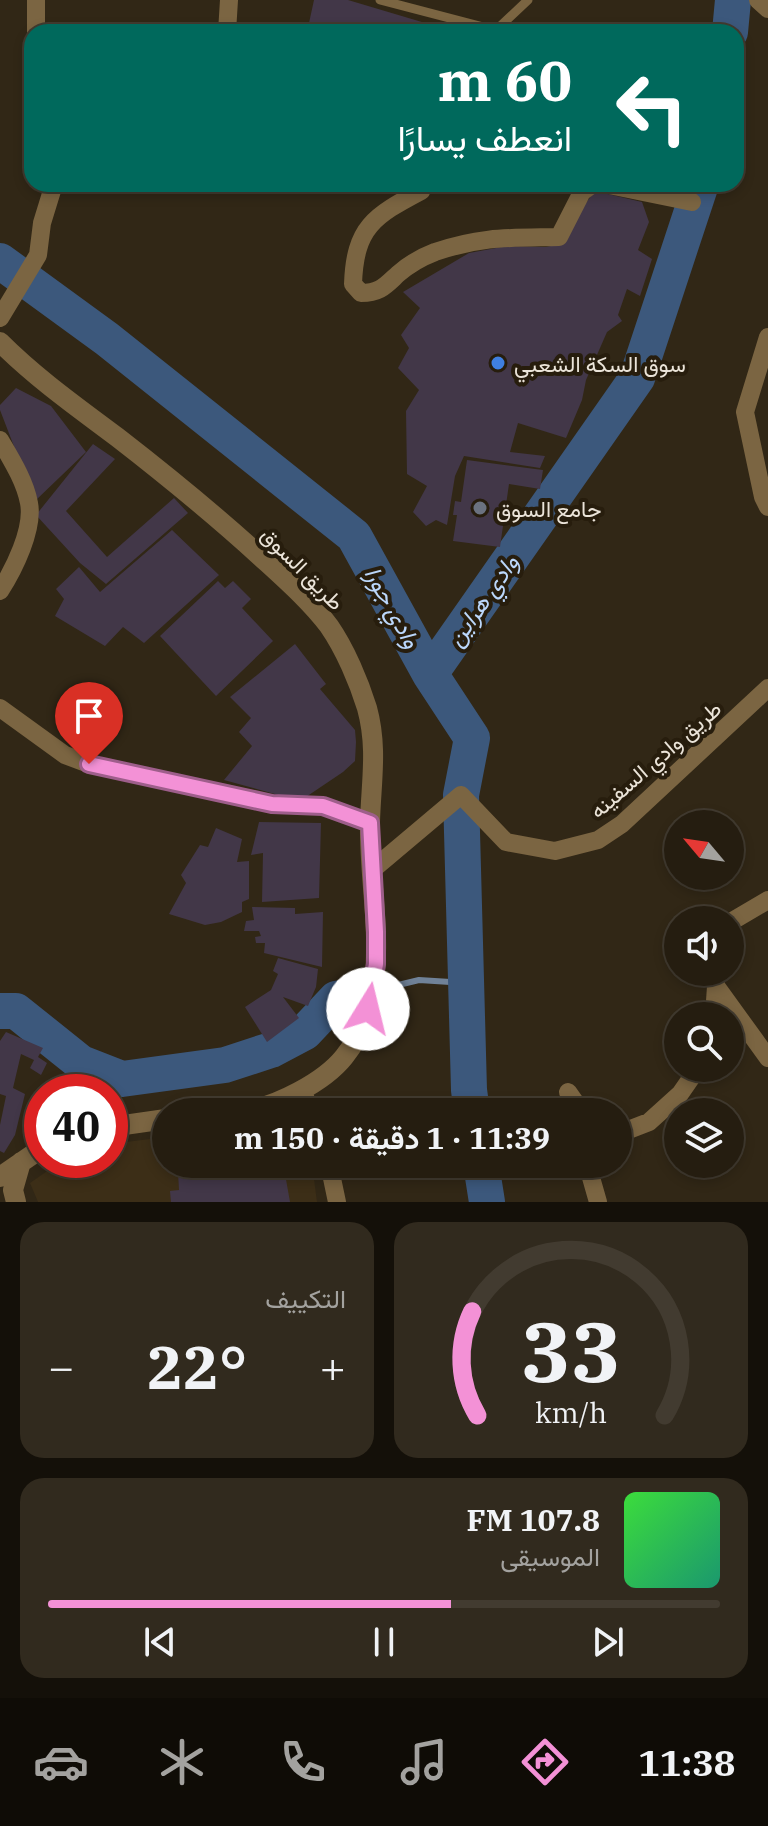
<!DOCTYPE html>
<html lang="ar">
<meta charset="utf-8">
<style>
:root{--surface:#251d10;--page:#312a1e;--text:#f1f3f6;--muted:#a3a29f;--line:#423b30;--accent:#f391d6}
body{margin:0;font-family:"IBM Plex Serif",Vazirmatn,serif;background:var(--page);color:var(--text);direction:rtl;height:100vh;display:flex;flex-direction:column;font-size:30px;white-space:nowrap}
*{box-sizing:border-box;margin:0}
p{font-size:26px;color:var(--muted)}
.icon{flex:none;width:44px;height:44px;fill:none;stroke:currentColor;stroke-width:2;stroke-linecap:round;stroke-linejoin:round}
.map{position:relative;height:1202px;overflow:hidden;direction:ltr}
.drawer{display:flex;flex-direction:column;gap:20px;padding:20px;background:#141009;flex:1}
.drawer>*{flex:none}
.hud{position:absolute;left:24px;top:24px;width:720px;height:168px;border-radius:24px;box-shadow:0 4px 12px #0003,0 0 0 2px var(--line);direction:rtl;background:#00695c;color:#fff;overflow:hidden}
.needle{width:52px;rotate:299deg}
.fabs{position:absolute;left:664px;top:810px;display:grid;gap:16px}
.fabs a{display:grid;place-items:center;width:80px;height:80px;border-radius:50%;background:var(--surface);box-shadow:0 4px 12px #0003,0 0 0 2px var(--line);font-size:40px}
.speed{position:absolute;left:24px;top:1074px;display:flex;gap:16px;font-size:40px;font-weight:700;text-align:center}
.speed>*{display:grid;place-content:center;width:104px;height:104px;border-radius:50%;background:var(--surface);box-shadow:0 4px 12px #0003,0 0 0 2px var(--line);line-height:1}
.speed .limit{border:12px solid #d22;background:#fff;color:#111}
.pin{position:absolute;display:grid;place-items:center;width:68px;height:68px;color:#fff;margin:-82px -34px;border-radius:50% 50% 50% 0;rotate:-45deg;box-shadow:0 0 8px #0007}
.pin .icon{rotate:45deg}
.me{position:absolute;width:88px;margin:-44px;rotate:9deg;stroke-linejoin:round;filter:drop-shadow(0 0 6px #0008)}
.turn{display:flex;align-items:center;gap:28px;height:168px;padding:0 40px;font-size:36px}
.turn .icon{width:104px;height:104px;stroke-width:2.5}
.turn b{display:block;font-size:56px;line-height:68px}
.big{font-size:60px;font-weight:700;line-height:1.1}
.drawer .tile{flex:1;display:flex;flex-direction:column;justify-content:center;gap:12px;min-width:0;padding:0 28px;border-radius:24px;background:var(--page)}
.drawer .dial{align-items:center;gap:0}
.dial svg{height:208px;overflow:visible;fill:none;stroke:var(--line);stroke-width:7;stroke-linecap:round;text-anchor:middle}
.dial text{fill:var(--text);stroke:none}
.song{display:flex;align-items:center;gap:24px}
.cover{width:96px;height:96px;border-radius:12px;background:linear-gradient(135deg,hsl(120 70% 55%),hsl(160 70% 35%))}
.played{height:8px;border-radius:4px;background:linear-gradient(90deg,var(--accent) 60%,var(--line) 60%)}
.keys{display:flex;justify-content:space-around;direction:ltr}
.heat{display:flex;justify-content:space-between;align-items:center;font-size:44px;direction:ltr}
.drawer .tiles{flex:1;display:grid;gap:20px;grid-template-columns:1fr 1fr}
.tile:last-child{grid-column:span 2}
.trip{position:absolute;left:152px;top:1098px;width:480px;height:80px;border-radius:40px;background:var(--surface);box-shadow:0 4px 12px #0003,0 0 0 2px var(--line);font-weight:700;line-height:80px;text-align:center;direction:rtl}
.tab-bar{display:flex;height:128px;justify-content:space-around;align-items:center;background:#0f0c06;color:var(--muted)}
.tab-bar .icon{width:56px;height:56px}
.tab-bar .selected{color:var(--accent)}
.tab-bar b{font-size:36px;color:var(--text)}
.map>svg:first-child{display:block}
</style>
<div class="map">
<svg width="768" height="1202" viewBox="0 0 768 1202">
<rect width="100%" height="100%" fill="#312716"/>
<path fill="#3c2e17" d="M 166,1137 L 166,1164 L 312,1164 L 317,1202 L 38,1202 L 30,1183 L 63,1160 L 110,1160 L 110,1144 Z"/>
<g fill="none" stroke-linecap="round" stroke-linejoin="round">
<path stroke="#708298" stroke-width="6" d="M 390,987 L 419,980 L 466,983"/>
<path stroke="#3c587c" stroke-width="36" d="M 730,32 L 733,0
M 0,261 L 107,339 L 354,536 L 430,674 L 472,738 L 461,795 L 469,1090 L 472,1112
M 430,674 L 637,378 L 701,184
M 0,1011 L 16,1011 L 81,1063 L 122,1079 L 225,1065 L 271,1050 L 305,1032 L 336,999 L 352,996
M 481,1164 L 487,1202"/>
</g>
<path fill="#423748" d="M 314,0 L 348,0 L 442,28 L 441,32 L 339,32 L 309,23 Z
M 595,191 L 642,202 L 649,222 L 638,250 L 652,259 L 640,296 L 627,289 L 618,315 L 622,321 L 607,332 L 586,380 L 582,400 L 566,438 L 518,423 L 510,452 L 545,456 L 540,468 L 464,456 L 455,476 L 447,525 L 436,520 L 426,526 L 413,512 L 427,486 L 407,474 L 406,411 L 419,390 L 398,368 L 409,348 L 401,335 L 420,308 L 403,292 L 469,253 L 507,246 L 546,247 L 565,243 L 575,217 Z
M 16,388 L 51,406 L 86,452 L 35,501 L 0,410 L 0,405 Z
M 93,444 L 115,459 L 66,511 L 107,557 L 174,498 L 188,513 L 106,584 L 80,563 L 36,515 Z
M 467,460 L 543,470 L 540,489 L 509,484 L 500,547 L 453,541 L 457,515 L 453,515 L 455,501 L 461,502 Z
M 172,530 L 219,575 L 144,643 L 123,627 L 105,646 L 55,616 L 64,599 L 56,589 L 79,567 L 100,592 Z
M 218,581 L 225,588 L 233,581 L 251,599 L 242,608 L 273,641 L 216,696 L 160,636 Z
M 295,644 L 326,684 L 320,689 L 355,730 L 356,742 L 355,761 L 343,772 L 300,801 L 224,780 L 252,746 L 239,732 L 251,718 L 230,697 Z
M 259,822 L 321,823 L 319,898 L 262,902 L 263,853 L 251,855 Z
M 216,828 L 242,839 L 237,862 L 249,861 L 249,899 L 242,902 L 242,912 L 221,922 L 205,925 L 169,914 L 186,883 L 181,875 L 200,845 L 208,847 Z
M 252,907 L 295,908 L 295,914 L 323,912 L 322,967 L 264,953 L 265,943 L 256,943 L 255,937 L 261,936 L 259,931 L 244,931 L 246,921 L 254,920 Z
M 278,958 L 318,969 L 316,987 L 308,1006 L 283,997 L 299,1018 L 267,1042 L 245,1007 L 271,990 L 278,974 L 273,971 Z
M 6,1032 L 43,1048 L 38,1057 L 47,1063 L 41,1075 L 30,1068 L 34,1060 L 21,1054 L 13,1088 L 25,1094 L 15,1135 L 4,1153 L 0,1151 L 0,1125 L 6,1096 L 0,1094 L 0,1041 Z
M 227,1164 L 256,1164 L 259,1172 L 284,1168 L 290,1202 L 171,1202 L 170,1191 L 179,1190 L 178,1172 Z"/>
<g fill="none" stroke-linecap="round" stroke-linejoin="round">
<path stroke="#7b6542" stroke-width="9" d="M 380,0 L 495,30
M 494,32 L 528,0"/>
<path stroke="#7b6542" stroke-width="18" d="M 758,0 L 768,9
M 36,32 L 36,0
M 227,32 L 229,0
M 420,184 L 421,191 C 374,216 355,227 353,284 L 361,293 C 380,293 385,286 398,274 C 408,265 422,257 435,252 C 482,236 511,238 559,237 L 582,192 L 593,184
M 604,184 L 692,202
M 0,318 L 38,255 L 42,223 L 54,184
M 768,337 L 745,412 L 763,497 L 768,507
M 0,440 C 11,459 25,481 29,503 C 34,529 14,569 0,591
M 0,708 L 65,755 L 89,764 L 272,804 L 323,806 L 370,823
M 372,870 L 461,795 L 506,842 L 555,851 L 598,840 L 622,824 L 768,688
M 730,925 L 734,920 L 768,900
M 715,972 L 716,986 L 768,1058
M 714,1016 L 716,986
M 302,1091 L 312,1112
M 568,1092 L 582,1112
M 618,1134 L 649,1122 L 680,1094 L 698,1068
M 329,1164 L 337,1202
M 593,1164 L 590,1174 L 598,1202"/>
<path stroke="#7b6542" stroke-width="20" d="M 0,342 C 36,378 77,407 117,437 C 166,475 215,515 261,557 C 285,579 310,601 329,626 C 345,649 359,682 367,708 C 378,748 371,783 370,822 C 368,899 397,991 344,1057 C 324,1082 276,1107 244,1111 C 230,1112 216,1110 202,1112
M 110,1127 L 166,1119
M 0,1177 L 42,1148
M 16,1202 L 13,1190 L 21,1162"/>
</g>
<g fill="none" stroke-linecap="round" stroke-linejoin="round">
<defs>
<path id="route" d="M 89,764 L 272,804 L 323,806 L 370,823 L 376,932 L 376,964 L 368,1009"/>
</defs>
<use href="#route" stroke="#9e5e8b" stroke-width="20"/>
<use href="#route" stroke="#f391d6" stroke-width="14"/>
</g>
<circle fill="#3f7fe0" stroke="#271d0d" stroke-width="3" cx="498" cy="363" r="8"/>
<circle fill="#6b7280" stroke="#271d0d" stroke-width="3" cx="480" cy="508" r="8"/>
<g text-anchor="middle" dominant-baseline="central" stroke-width="8" stroke-linejoin="round" paint-order="stroke">
<g font-size="22" fill="#ebe4d9" stroke="#271d0d" text-anchor="start">
<text x="514" y="363">سوق السكة الشعبي</text>
<text x="496" y="508">جامع السوق</text>
</g>
<g font-size="22" fill="#ebe4d9" stroke="#271d0d">
<text transform="translate(303 568) rotate(45)">طريق السوق</text>
<text transform="translate(655 759) rotate(-41)">طريق وادي السفينه</text>
</g>
<g font-size="24" font-style="italic" fill="#bbd7fb" stroke="#271d0d">
<text transform="translate(482 600) rotate(-55)">وادي هراين</text>
<text transform="translate(393 607) rotate(61)">وادي جورا</text>
</g>
</g>
</svg>
<div class="fabs">
<a><svg class="needle" viewBox="-14 -14 28 28"><path d="M0-13l5 13h-10z" fill="#e53935"/><path d="M0 13l5-13h-10z" fill="#a3a29f"/></svg></a>
<a><svg class="icon" aria-label="sound" viewBox="0 0 24 24"><path d="M4 9h4l5-4v14l-5-4H4zM17 9q2 3 0 6"/></svg></a>
<a><svg class="icon" aria-label="search" viewBox="0 0 24 24"><circle cx="10" cy="10" r="6"/><path d="M15 15l6 6"/></svg></a>
<a><svg class="icon" aria-label="layers" viewBox="0 0 24 24"><path d="M12 4l9 5-9 5-9-5zM3 14l9 5 9-5"/></svg></a>
</div>
<div class="speed"><div class="limit">40</div></div>
<div class="pin" style="left:89px;top:764px;background:#d93025"><svg class="icon" aria-label="arrive" viewBox="0 0 24 24"><path d="M6 21V4h12l-3 4 3 4H6"/></svg></div>
<svg class="me" style="left:368px;top:1009px" viewBox="-20 -20 40 40"><circle r="19" fill="#fff"/><path d="M0-13L10 11 0 6-10 11z" fill="#f391d6"/></svg>
<div class="trip">11:39 · 1 دقيقة · 150 m</div>
<div class="hud">
<div class="turn"><svg class="icon" aria-label="left" viewBox="0 0 24 24"><path d="M17 20v-9H6M10 6l-5 5 5 5"/></svg><div><b>60 m</b>انعطف يسارًا</div></div>
</div>
</div>
<section class="drawer">
<div class="tiles">
<div class="tile dial"><svg viewBox="0 0 100 80">
<path d="M14 69A42 42 0 1 1 86 69"/>
<path d="M14 69A42 42 0 0 1 12 29" stroke="#f391d6"/>
<text x="50" y="56" font-size="32" font-weight="700">33</text>
<text x="50" y="72" font-size="11">km/h</text>
</svg></div>
<div class="tile"><p>التكييف</p>
<div class="heat"><a>−</a><b class="big">22°</b><a>+</a></div>
</div>
<div class="tile">
<div class="song"><i class="cover"></i><div><b>107.8 FM</b><p>الموسيقى</p></div></div>
<div class="played"></div>
<div class="keys"><svg class="icon" aria-label="previous" viewBox="0 0 24 24"><path d="M18 5L8 12l10 7zM5 5v14"/></svg><svg class="icon" aria-label="pause" viewBox="0 0 24 24"><path d="M8 5v14M16 5v14"/></svg><svg class="icon" aria-label="next" viewBox="0 0 24 24"><path d="M6 5l10 7-10 7zM19 5v14"/></svg></div>
</div>
</div>
</section>
<nav class="tab-bar">
<b>11:38</b>
<svg class="icon selected" aria-label="directions" viewBox="0 0 24 24"><path d="M12 3l9 9-9 9-9-9zM9 14v-3h6M13 9l2 2-2 2"/></svg>
<svg class="icon" aria-label="music" viewBox="0 0 24 24"><path d="M9 18V5l10-2v13"/><circle cx="6" cy="18" r="3"/><circle cx="16" cy="16" r="3"/></svg>
<svg class="icon" aria-label="phone" viewBox="0 0 24 24"><path d="M5 4h4l2 5-3 2q2 4 5 5l2-3 5 2v4C11 20 4 13 5 4z"/></svg>
<svg class="icon" aria-label="climate" viewBox="0 0 24 24"><path d="M12 3v18M4 7l16 10M4 17L20 7"/></svg>
<svg class="icon" aria-label="car" viewBox="0 0 24 24"><path d="M5 17H2v-5l4-1 3-4h7l3 4 3 1v5h-3M9 17h6M6 11h13"/><circle cx="7" cy="17" r="2"/><circle cx="17" cy="17" r="2"/></svg>
</nav>
